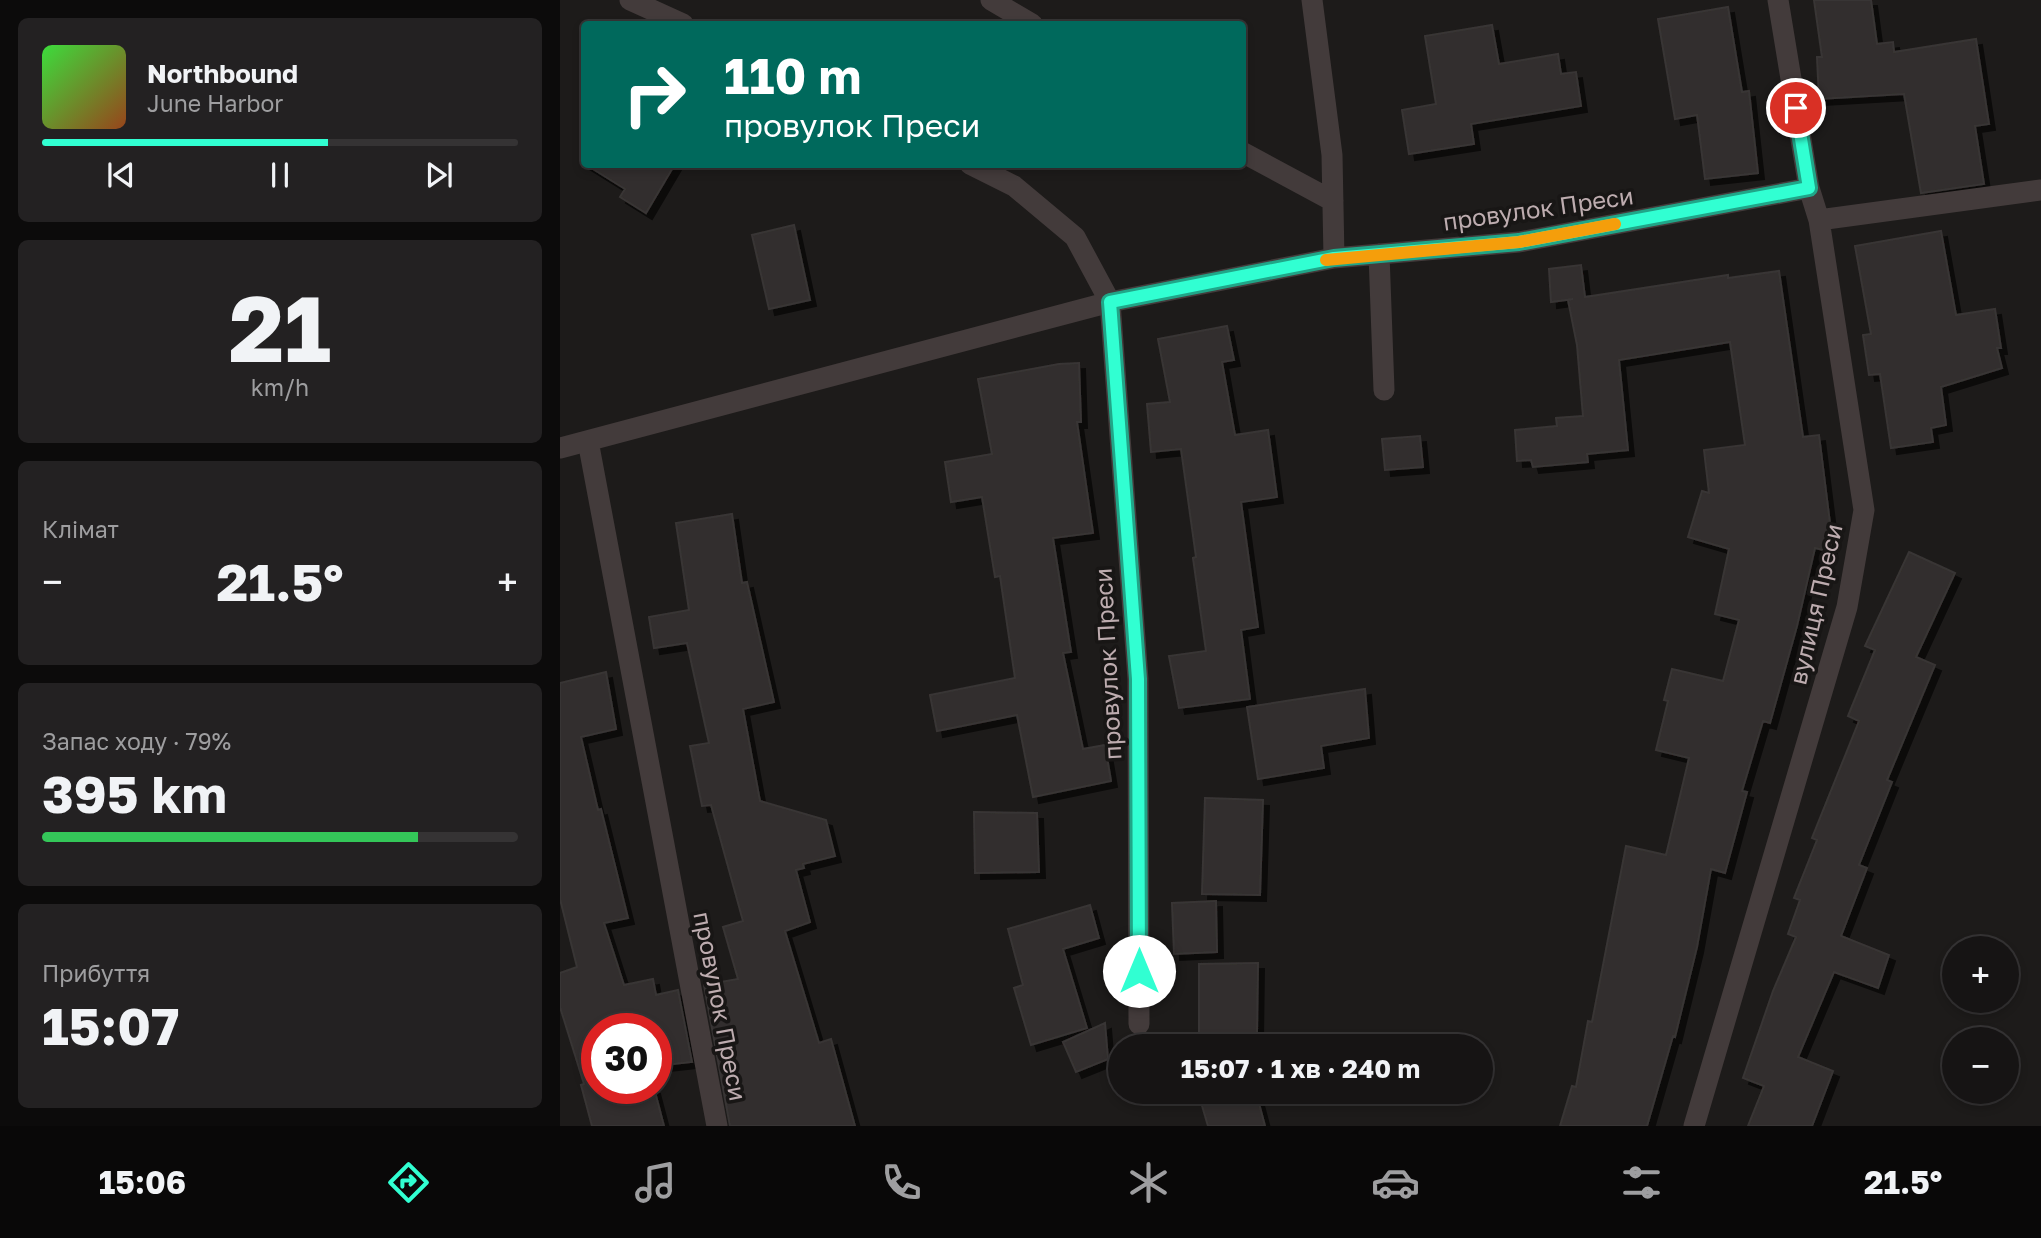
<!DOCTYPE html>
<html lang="uk">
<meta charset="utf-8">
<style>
:root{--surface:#161414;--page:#232122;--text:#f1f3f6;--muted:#9e9ea0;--line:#353334;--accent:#31ffd2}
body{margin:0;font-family:"Golos Text",sans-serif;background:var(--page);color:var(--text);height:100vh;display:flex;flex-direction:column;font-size:26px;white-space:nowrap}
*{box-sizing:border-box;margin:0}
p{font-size:23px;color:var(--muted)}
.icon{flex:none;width:38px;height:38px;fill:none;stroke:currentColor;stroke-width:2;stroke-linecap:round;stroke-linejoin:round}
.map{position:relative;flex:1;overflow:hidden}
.sheet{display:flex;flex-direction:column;gap:18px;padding:18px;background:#0c0b0b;width:560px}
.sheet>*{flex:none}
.guide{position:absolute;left:21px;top:21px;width:665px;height:147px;border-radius:7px;box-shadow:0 4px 10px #0003,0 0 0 2px var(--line);background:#00695c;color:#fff;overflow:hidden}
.controls{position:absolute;left:1382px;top:936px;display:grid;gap:14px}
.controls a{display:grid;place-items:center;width:77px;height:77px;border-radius:50%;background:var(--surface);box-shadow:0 4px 10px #0003,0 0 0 2px var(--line);font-size:35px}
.speed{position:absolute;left:21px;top:1013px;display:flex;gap:14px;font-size:35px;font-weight:700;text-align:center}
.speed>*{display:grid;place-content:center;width:91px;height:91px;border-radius:50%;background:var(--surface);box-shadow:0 4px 10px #0003,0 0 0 2px var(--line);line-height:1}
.speed .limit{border:10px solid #d22;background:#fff;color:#111}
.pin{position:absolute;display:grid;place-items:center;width:60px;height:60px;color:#fff;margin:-30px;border:4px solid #fff;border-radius:50%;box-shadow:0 2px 7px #0007}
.me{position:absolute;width:77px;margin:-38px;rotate:0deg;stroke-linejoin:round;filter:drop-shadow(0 0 5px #0008)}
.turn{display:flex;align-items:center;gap:24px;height:147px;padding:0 28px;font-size:32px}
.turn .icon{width:91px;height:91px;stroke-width:2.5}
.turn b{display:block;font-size:49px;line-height:60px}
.big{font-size:52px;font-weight:700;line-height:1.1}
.sheet .widget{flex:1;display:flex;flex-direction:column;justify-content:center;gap:10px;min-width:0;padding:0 24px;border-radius:10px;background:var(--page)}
.sheet .dial{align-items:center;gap:0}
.dial b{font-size:91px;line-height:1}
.song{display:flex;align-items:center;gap:21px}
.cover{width:84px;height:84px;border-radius:10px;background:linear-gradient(135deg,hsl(120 70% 55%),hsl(20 70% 35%))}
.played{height:7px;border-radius:4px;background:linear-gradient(90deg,var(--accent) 60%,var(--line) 60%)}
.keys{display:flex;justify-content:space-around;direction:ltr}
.heat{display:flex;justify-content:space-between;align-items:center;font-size:38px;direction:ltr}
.charge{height:10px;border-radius:5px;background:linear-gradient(90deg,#34c759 79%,var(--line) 0)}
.trip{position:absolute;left:548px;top:1034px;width:385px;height:70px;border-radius:35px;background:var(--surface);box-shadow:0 4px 10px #0003,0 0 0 2px var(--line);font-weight:700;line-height:70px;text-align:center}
.dock{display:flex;height:112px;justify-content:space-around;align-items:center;background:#090808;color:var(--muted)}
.dock .icon{width:49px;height:49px}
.dock .on{color:var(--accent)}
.dock b{font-size:32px;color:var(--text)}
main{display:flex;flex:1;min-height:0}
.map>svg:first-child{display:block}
</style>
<main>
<section class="sheet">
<div class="widget">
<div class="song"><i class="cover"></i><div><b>Northbound</b><p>June Harbor</p></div></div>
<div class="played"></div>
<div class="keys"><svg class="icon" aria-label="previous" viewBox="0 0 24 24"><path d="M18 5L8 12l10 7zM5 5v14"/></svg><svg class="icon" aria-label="pause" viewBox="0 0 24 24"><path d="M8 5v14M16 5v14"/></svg><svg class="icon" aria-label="next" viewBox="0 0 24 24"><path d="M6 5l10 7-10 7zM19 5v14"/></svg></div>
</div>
<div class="widget dial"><b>21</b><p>km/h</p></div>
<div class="widget"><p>Клімат</p>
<div class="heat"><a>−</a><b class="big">21.5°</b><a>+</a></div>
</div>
<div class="widget"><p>Запас ходу · 79%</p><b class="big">395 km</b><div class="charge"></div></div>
<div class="widget"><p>Прибуття</p><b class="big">15:07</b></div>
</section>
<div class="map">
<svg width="1481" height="1126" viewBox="0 0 1481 1126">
<defs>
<filter id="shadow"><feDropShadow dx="6" dy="6" stdDeviation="0" flood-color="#0009"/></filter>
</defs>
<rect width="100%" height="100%" fill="#1d1b1a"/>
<path fill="#312e2d" stroke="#393534" stroke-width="2" filter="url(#shadow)" d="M 1254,0 L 1311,0 L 1317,44 L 1333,42 L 1334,52 L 1416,39 L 1429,124 L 1415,126 L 1424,184 L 1361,193 L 1344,94 L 1259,99 L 1257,57 L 1262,57 Z
M 1168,7 L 1182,92 L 1189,91 L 1198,173 L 1145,179 L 1137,115 L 1115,119 L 1098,19 Z
M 932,25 L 939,64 L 998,54 L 1001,74 L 1016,72 L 1021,106 L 911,124 L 914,144 L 849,154 L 842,110 L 876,104 L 865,36 Z
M 25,164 L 115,164 L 86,213 L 60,197 L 65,189 Z
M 234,225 L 250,300 L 209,309 L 192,235 Z
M 1381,231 L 1396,315 L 1435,309 L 1441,348 L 1437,348 L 1442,368 L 1381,387 L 1386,425 L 1371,428 L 1373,442 L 1331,448 L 1320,374 L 1309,375 L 1303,335 L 1311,334 L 1295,246 Z
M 1021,265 L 1025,297 L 1168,275 L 1168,278 L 1219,271 L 1243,437 L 1259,435 L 1270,523 L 1271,552 L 1255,548 L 1237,626 L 1210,723 L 1203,721 L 1182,791 L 1187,792 L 1165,873 L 1151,869 L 1137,947 L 1115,1037 L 1113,1036 L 1087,1126 L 1000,1126 L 1012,1086 L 1016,1087 L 1028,1021 L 1032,1022 L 1066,846 L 1106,855 L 1129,758 L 1096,750 L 1108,701 L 1104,700 L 1112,669 L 1163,681 L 1179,620 L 1155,614 L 1169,549 L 1128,537 L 1142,491 L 1149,493 L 1144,450 L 1185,445 L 1170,342 L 1059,360 L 1068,450 L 1027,454 L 1028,462 L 973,467 L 971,460 L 957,461 L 955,430 L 997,426 L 996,418 L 1023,416 L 1017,345 L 1008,300 L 1013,299 L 991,302 L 989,269 Z
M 667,326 L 674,360 L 662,362 L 675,435 L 708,430 L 717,497 L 681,502 L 698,627 L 681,630 L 690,699 L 619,708 L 609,656 L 646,651 L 633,558 L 636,557 L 621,449 L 591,452 L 587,404 L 610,402 L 598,339 Z
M 519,363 L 521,422 L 517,422 L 533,533 L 493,538 L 511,652 L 503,653 L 523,749 L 545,745 L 551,781 L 473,797 L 457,715 L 377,731 L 370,695 L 455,678 L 440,576 L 435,577 L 422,497 L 391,502 L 385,462 L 432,454 L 418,379 L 499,364 Z
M 860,436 L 863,467 L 825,470 L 822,439 Z
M 172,514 L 182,583 L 187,582 L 214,702 L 183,709 L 200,801 L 266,820 L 275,856 L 243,864 L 244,868 L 236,870 L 250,922 L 225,931 L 259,1043 L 271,1039 L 295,1126 L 170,1126 L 144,985 L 178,979 L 163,927 L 183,921 L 151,805 L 142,806 L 130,746 L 149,743 L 127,643 L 94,648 L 89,617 L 129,610 L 116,523 Z
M 1349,552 L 1395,573 L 1356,657 L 1375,665 L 1327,780 L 1332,782 L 1299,865 L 1307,868 L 1281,936 L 1329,955 L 1318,988 L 1274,972 L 1238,1057 L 1273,1071 L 1252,1126 L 1188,1126 L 1204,1086 L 1183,1078 L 1213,991 L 1236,937 L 1228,934 L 1240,900 L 1234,898 L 1257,840 L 1252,838 L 1299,721 L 1288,716 L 1315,650 L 1305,646 Z
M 46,672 L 56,729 L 21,737 L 38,810 L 41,809 L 68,918 L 44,923 L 64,985 L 93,979 L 96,995 L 118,990 L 132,1062 L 96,1066 L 96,1029 L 37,1029 L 37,1088 L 94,1088 L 104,1126 L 32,1126 L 21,1085 L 24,1084 L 0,1007 L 0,973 L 17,967 L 0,899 L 0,683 Z
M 805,689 L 809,738 L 761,746 L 764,768 L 698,779 L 687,707 Z
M 645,798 L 703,800 L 700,895 L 642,894 Z
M 414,812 L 477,813 L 479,872 L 415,873 Z
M 656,901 L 657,952 L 614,954 L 612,903 Z
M 530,905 L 539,938 L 503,949 L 527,1028 L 471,1045 L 454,988 L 463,985 L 448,929 Z
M 698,963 L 697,1033 L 678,1033 L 682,1046 L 639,1046 L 639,964 Z
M 545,1023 L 548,1059 L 516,1072 L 503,1042 Z
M 638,1092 L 696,1092 L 705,1126 L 648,1126 Z"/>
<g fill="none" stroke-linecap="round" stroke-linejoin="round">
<path stroke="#433b3b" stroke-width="21" d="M 70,0 L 123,24
M 431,0 L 472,24
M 752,0 L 772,155 L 774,258
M 682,152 L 773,201
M 410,164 L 454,186 L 515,237 L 550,302 L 578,679 L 579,1024
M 1259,220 L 1481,190
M 819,254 L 824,390
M 28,441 L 157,1126
M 0,448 L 550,302 L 774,258 L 959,242 L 1249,188
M 1134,1126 L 1287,607 L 1304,510 L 1259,220 L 1249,188 L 1218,0"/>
</g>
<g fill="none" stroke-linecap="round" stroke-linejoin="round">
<defs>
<path id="route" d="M 579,971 L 578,679 L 550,302 L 774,258 L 959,242 L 1249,188 L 1236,108"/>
</defs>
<use href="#route" stroke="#20a688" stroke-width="18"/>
<use href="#route" stroke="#31ffd2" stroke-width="12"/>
<path stroke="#f59e0b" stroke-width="12" d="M 766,260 L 959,242 L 1055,224"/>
</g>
<g text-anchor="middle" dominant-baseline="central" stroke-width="7" stroke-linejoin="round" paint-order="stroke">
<g font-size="24" fill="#bdacaf" stroke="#181615">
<text transform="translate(978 208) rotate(-8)">провулок Преси</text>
<text transform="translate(1255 604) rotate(-77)">вулиця Преси</text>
<text transform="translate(547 664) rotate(-93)">провулок Преси</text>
<text transform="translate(161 1006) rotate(79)">провулок Преси</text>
</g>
</g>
</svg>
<div class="controls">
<a>+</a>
<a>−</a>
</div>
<div class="speed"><div class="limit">30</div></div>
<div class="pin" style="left:1236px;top:108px;background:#d93025"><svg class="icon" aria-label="arrive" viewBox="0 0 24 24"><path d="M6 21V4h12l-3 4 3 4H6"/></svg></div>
<svg class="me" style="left:579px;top:971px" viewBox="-20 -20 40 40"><circle r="19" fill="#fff"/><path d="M0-13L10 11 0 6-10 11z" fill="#31ffd2"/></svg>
<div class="trip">15:07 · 1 хв · 240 m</div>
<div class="guide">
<div class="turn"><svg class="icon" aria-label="right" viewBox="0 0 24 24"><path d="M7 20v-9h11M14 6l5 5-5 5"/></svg><div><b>110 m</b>провулок Преси</div></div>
</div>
</div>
</main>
<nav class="dock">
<b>15:06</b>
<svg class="icon on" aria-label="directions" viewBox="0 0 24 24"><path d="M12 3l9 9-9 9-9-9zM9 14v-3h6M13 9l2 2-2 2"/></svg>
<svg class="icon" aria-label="music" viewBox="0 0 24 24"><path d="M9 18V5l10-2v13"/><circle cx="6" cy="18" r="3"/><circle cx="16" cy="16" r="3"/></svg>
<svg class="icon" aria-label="phone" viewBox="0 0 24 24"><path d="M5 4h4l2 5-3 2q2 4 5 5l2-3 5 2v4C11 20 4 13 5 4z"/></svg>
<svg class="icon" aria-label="climate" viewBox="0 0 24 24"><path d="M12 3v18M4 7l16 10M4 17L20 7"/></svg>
<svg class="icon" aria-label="car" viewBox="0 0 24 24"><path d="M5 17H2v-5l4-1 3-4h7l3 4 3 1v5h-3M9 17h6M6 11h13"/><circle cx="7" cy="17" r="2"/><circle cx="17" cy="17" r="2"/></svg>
<svg class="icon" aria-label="filters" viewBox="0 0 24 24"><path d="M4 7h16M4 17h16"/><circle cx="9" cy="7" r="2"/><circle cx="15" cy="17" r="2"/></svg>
<b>21.5°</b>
</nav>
